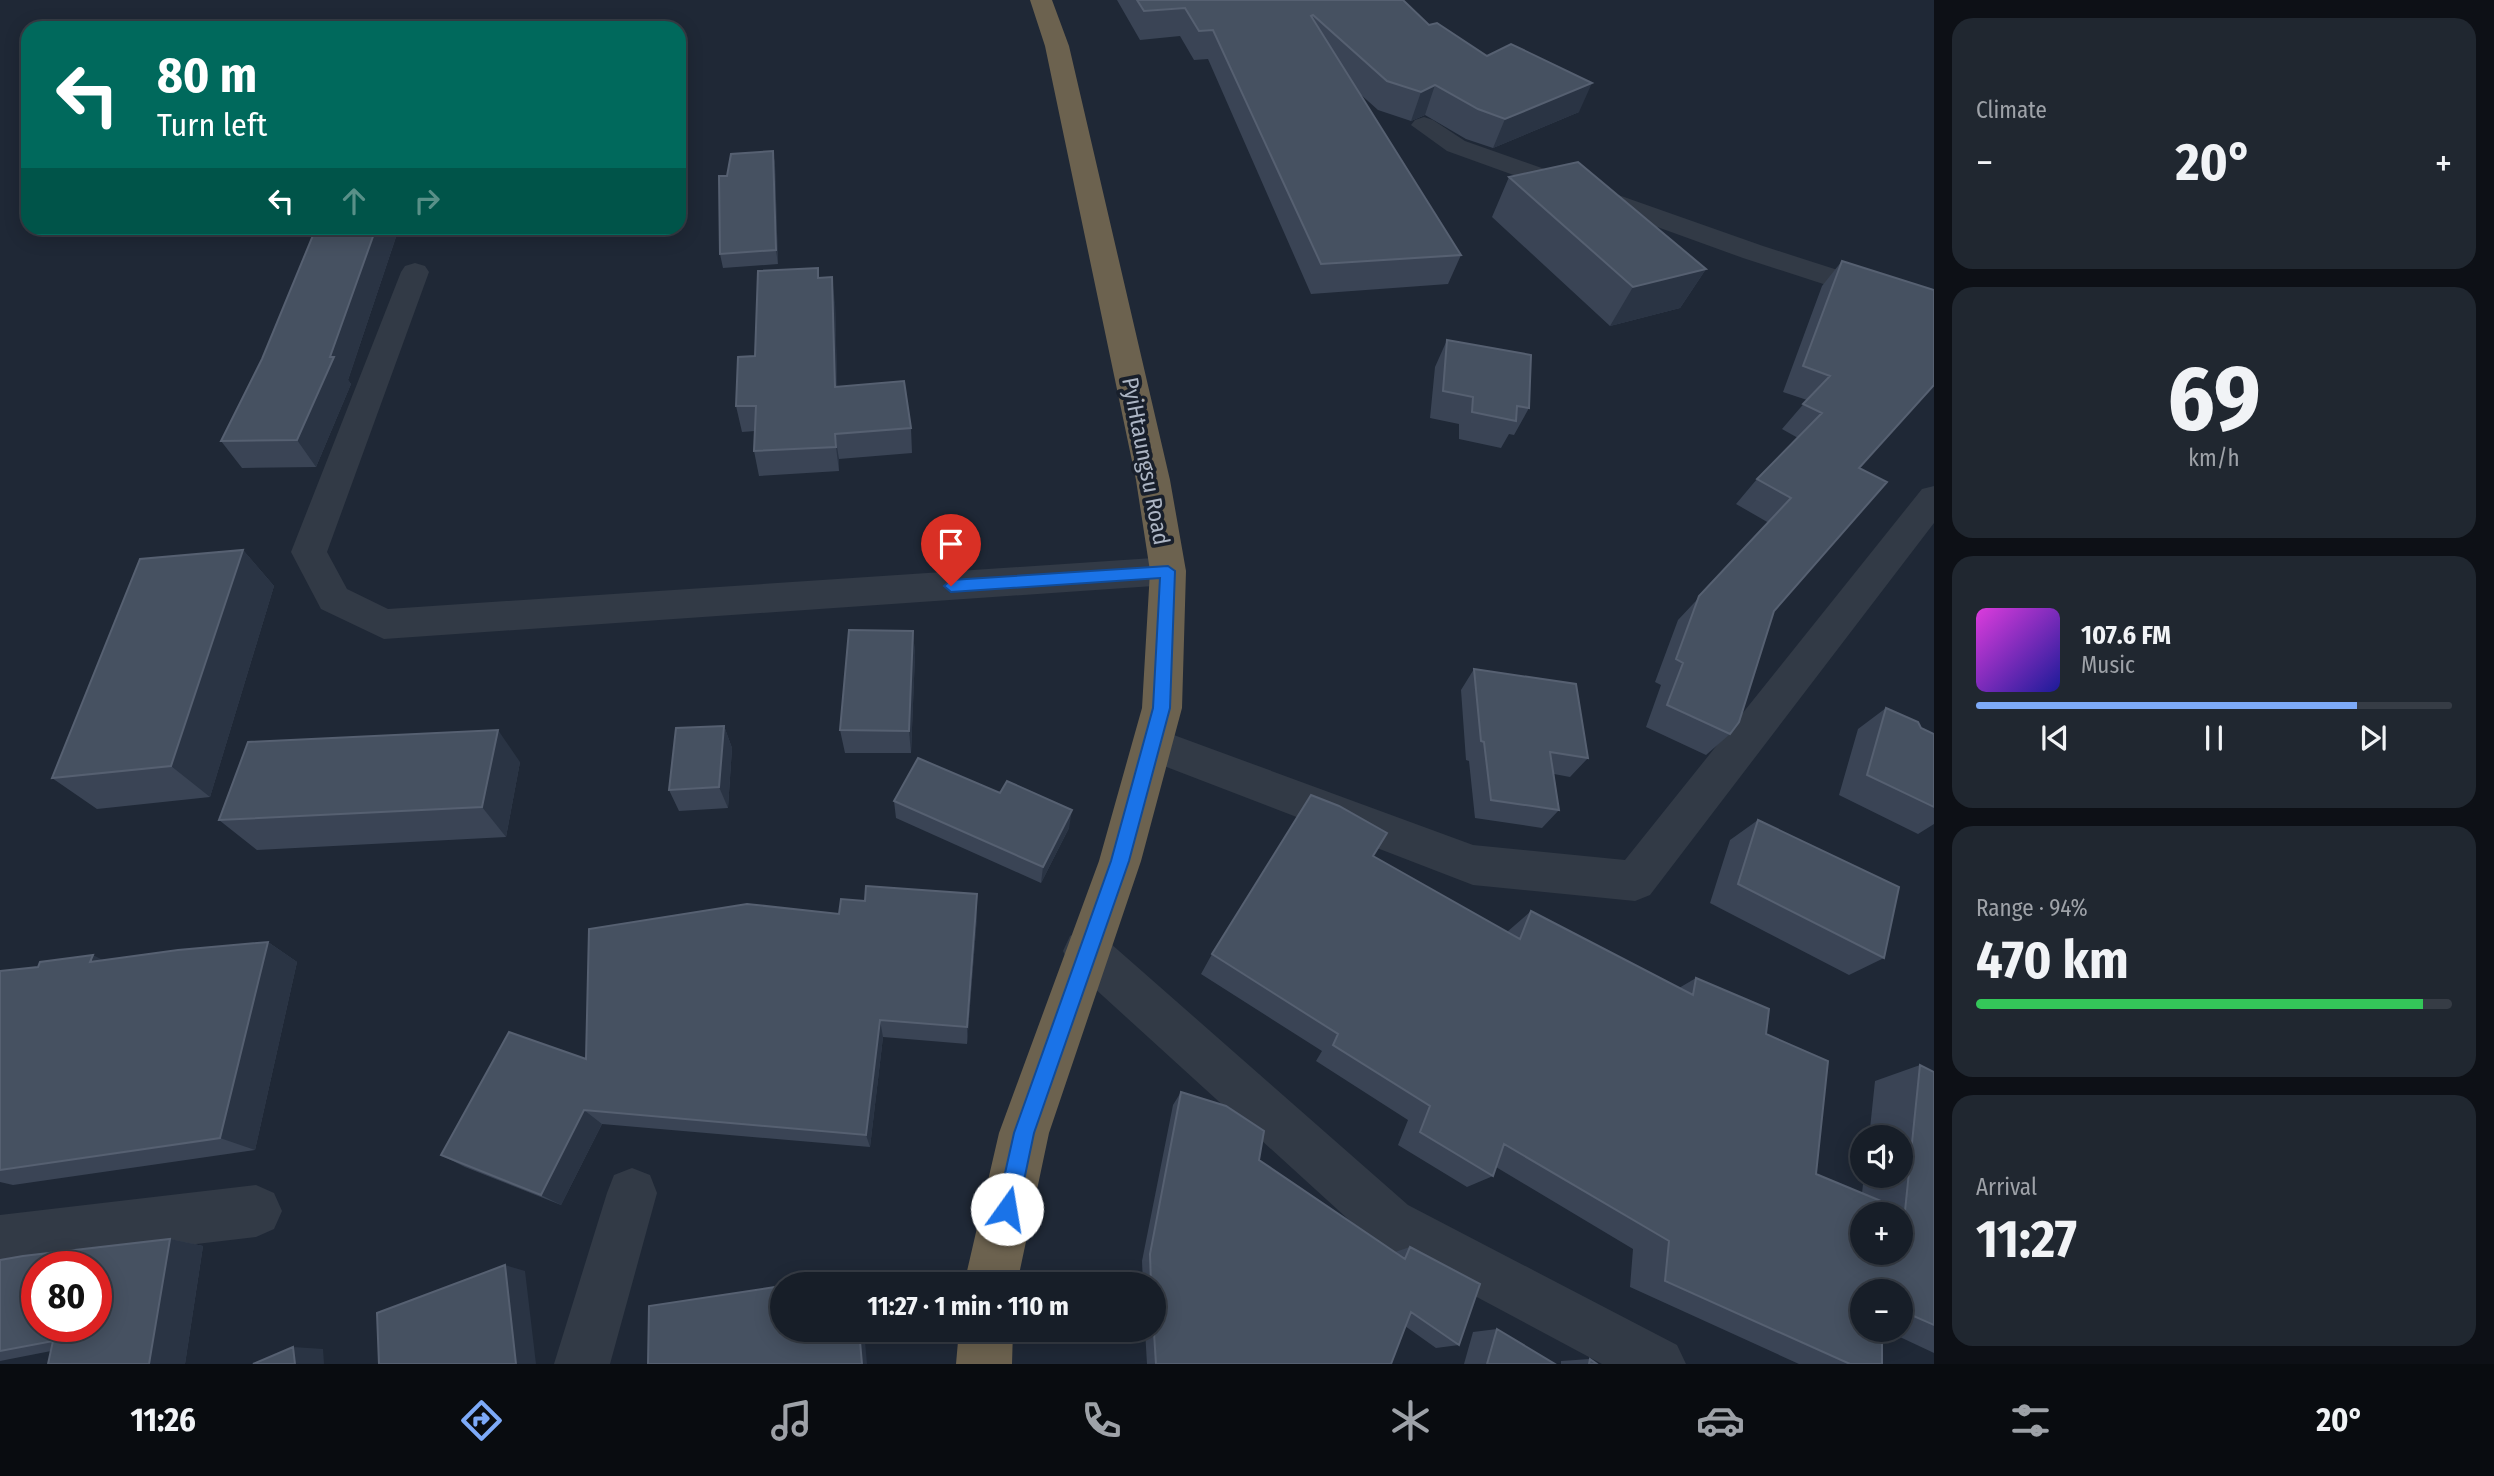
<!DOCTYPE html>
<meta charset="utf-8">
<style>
:root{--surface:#171e28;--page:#202730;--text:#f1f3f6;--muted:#9ea2a8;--line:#363c45;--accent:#7daaf8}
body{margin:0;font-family:"Fira Sans Condensed",sans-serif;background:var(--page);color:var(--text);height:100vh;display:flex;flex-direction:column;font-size:26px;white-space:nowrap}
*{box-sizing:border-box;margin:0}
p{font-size:23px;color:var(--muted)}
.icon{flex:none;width:38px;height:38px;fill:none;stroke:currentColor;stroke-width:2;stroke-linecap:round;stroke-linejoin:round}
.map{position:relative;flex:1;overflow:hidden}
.details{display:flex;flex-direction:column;gap:18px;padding:18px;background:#0d1016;width:560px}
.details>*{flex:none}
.guide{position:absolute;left:21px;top:21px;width:665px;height:214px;border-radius:21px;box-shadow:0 4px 18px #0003,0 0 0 2px var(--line);background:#00695c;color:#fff;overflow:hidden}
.fabs{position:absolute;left:1850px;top:1125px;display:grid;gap:14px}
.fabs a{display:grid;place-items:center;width:63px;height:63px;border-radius:50%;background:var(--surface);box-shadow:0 4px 18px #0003,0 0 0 2px var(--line);font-size:35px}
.speed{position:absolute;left:21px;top:1251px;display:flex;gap:14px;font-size:35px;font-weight:700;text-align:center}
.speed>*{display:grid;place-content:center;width:91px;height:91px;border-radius:50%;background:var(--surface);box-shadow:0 4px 18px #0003,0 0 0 2px var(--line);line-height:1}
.speed .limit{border:10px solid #d22;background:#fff;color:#111}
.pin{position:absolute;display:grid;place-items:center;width:60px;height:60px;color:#fff;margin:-72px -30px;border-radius:50% 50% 50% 0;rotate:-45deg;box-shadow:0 0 7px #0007}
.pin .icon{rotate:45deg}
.me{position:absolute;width:77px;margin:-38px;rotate:13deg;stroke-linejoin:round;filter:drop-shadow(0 0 5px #0008)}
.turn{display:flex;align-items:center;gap:24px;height:147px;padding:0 21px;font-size:32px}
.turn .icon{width:91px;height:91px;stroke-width:2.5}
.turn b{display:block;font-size:49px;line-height:60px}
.lanes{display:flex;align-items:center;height:66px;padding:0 21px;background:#0003;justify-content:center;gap:35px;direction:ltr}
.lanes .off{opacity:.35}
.big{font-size:52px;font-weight:700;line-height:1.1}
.details .widget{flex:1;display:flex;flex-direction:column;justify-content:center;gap:10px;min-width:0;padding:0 24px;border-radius:21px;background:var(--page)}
.details .dial{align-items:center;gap:0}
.dial b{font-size:91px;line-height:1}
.song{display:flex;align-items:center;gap:21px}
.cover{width:84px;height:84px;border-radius:10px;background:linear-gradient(135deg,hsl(300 70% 55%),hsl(240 70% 35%))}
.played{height:7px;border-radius:4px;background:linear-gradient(90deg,var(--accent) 80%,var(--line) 80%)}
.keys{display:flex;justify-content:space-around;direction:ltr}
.heat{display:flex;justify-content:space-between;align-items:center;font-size:38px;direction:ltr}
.charge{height:10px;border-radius:5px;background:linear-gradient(90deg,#34c759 94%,var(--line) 0)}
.trip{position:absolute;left:770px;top:1272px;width:396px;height:70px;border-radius:35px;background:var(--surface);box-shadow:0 4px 18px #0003,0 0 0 2px var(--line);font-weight:700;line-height:70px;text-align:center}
.dock{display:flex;height:112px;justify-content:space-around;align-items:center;background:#090c10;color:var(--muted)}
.dock .icon{width:49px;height:49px}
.dock .active{color:var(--accent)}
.dock b{font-size:32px;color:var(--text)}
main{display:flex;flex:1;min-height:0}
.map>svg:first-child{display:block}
</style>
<main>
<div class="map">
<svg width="1934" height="1364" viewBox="0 0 1934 1364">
<rect width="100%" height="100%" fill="#1f2836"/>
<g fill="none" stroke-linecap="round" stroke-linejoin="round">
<path fill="#323a46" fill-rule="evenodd" d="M 1424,117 L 1433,120 L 1465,141 L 1763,246 L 1934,301 L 1934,320 L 1743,258 L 1447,151 L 1411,125 L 1415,120 Z
M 415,263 L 425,266 L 429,272 L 327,552 L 347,589 L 388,609 L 1168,557 L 1181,561 L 1186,571 L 1181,581 L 1168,585 L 384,639 L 321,609 L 291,552 L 401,272 L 405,266 Z
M 1934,486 L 1934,523 L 1650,895 L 1635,901 L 1473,885 L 1138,756 L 1132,744 L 1138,732 L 1152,727 L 1473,845 L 1625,860 L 1922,489 Z
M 1086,929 L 1102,936 L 1408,1205 L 1677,1345 L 1686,1364 L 1602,1364 L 1372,1241 L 1070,966 L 1063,951 L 1070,936 Z
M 632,1168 L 650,1175 L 657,1193 L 610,1364 L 554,1364 L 607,1193 L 614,1175 Z
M 256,1185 L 274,1193 L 282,1211 L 274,1229 L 256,1237 L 0,1267 L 0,1215 Z"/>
<path fill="#6c624f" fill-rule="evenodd" d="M 1030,0 L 1052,0 L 1069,46 L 1170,480 L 1186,571 L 1182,708 L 1141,861 L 1049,1133 L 1017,1284 L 964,1284 L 999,1133 L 1099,861 L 1142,708 L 1150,571 L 1136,480 L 1045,46 Z
M 959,1330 L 1013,1330 L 1012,1364 L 956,1364 Z"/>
</g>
<path fill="#3a4455" d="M 1117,0 L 1403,0 L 1429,25 L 1487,56 L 1579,112 L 1493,148 L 1466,139 L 1425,115 L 1411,121 L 1378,110 L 1359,93 L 1461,255 L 1448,284 L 1311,294 L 1208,59 L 1194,60 L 1180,36 L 1140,40 Z
M 773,151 L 775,165 L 778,264 L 723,268 L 720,254 L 727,176 Z
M 1509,177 L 1706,269 L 1680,308 L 1610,326 L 1492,217 Z
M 316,228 L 399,228 L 348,380 L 351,384 L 316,467 L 242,468 L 221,441 L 262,359 Z
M 1842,261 L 1859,468 L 1774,611 L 1730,734 L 1706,755 L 1646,727 L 1661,685 L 1655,682 L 1678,620 L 1769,523 L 1736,504 L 1757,479 L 1798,438 L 1782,429 L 1807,400 L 1783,392 L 1822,286 Z
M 818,268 L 819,278 L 835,303 L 837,387 L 911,428 L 912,453 L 839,459 L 839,471 L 759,476 L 754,451 L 755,431 L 742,432 L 736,406 L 755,356 Z
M 1447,340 L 1529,408 L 1514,435 L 1509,434 L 1501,448 L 1459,439 L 1459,424 L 1430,418 L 1435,367 Z
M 243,550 L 274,586 L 210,797 L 97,809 L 52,778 Z
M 913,631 L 915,655 L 911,753 L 845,753 L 840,730 Z
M 1474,669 L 1588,758 L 1570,777 L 1554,774 L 1559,810 L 1542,828 L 1475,818 L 1469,761 L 1466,760 L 1461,690 Z
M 1886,708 L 1921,728 L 1934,734 L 1934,824 L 1918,834 L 1839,795 L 1858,729 Z
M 724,726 L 732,748 L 728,808 L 679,811 L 669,790 Z
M 520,762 L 506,837 L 257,850 L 219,820 Z
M 1000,793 L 1069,828 L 1041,883 L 896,818 L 894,801 Z
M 1758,820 L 1884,958 L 1849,975 L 1710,903 L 1730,840 Z
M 1373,856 L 1507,932 L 1531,911 L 1679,988 L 1696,978 L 1766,1034 L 1816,1174 L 1862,1193 L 1864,1176 L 1900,1176 L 1900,1138 L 1869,1138 L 1875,1081 L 1920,1065 L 1934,1072 L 1934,1353 L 1885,1330 L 1900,1330 L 1900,1292 L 1862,1292 L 1882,1364 L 1799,1364 L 1630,1287 L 1633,1249 L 1496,1167 L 1493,1176 L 1467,1187 L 1398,1145 L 1408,1120 L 1316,1061 L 1322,1051 L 1201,974 L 1212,954 Z
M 977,894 L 977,916 L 967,1044 L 883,1037 L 870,1147 L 602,1124 L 561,1205 L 465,1167 L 441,1155 L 586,1059 L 839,914 Z
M 268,942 L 297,962 L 255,1150 L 13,1185 L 0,1182 L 0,971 Z
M 1181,1092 L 1259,1160 L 1395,1252 L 1410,1247 L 1459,1345 L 1436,1348 L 1405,1326 L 1391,1364 L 1147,1364 L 1145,1330 L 1153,1330 L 1153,1284 L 1143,1284 L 1142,1261 L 1173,1105 Z
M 170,1239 L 203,1246 L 185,1364 L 48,1364 L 51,1351 L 0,1361 L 0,1260 Z
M 1497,1329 L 1555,1364 L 1464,1364 L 1473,1332 Z
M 1590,1359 L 1597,1364 L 1561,1364 L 1561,1361 Z"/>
<path fill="#2a3444" d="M 1592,83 L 1579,112 L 1493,148 L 1505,119 Z
M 1435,85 L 1425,115 L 1411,121 L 1421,92 Z
M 773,151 L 775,165 L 778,264 L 776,250 Z
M 376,228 L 399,228 L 348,380 L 351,384 L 316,467 L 297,440 L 330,357 Z
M 1706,269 L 1680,308 L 1610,326 L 1633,287 Z
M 832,277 L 835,303 L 838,413 L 835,387 Z
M 835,434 L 839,459 L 839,471 L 836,447 Z
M 243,550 L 274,586 L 210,797 L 171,766 Z
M 913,631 L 915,655 L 911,753 L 909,731 Z
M 724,726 L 732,748 L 728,808 L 719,787 Z
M 498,730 L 520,762 L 506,837 L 482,807 Z
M 1072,810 L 1069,828 L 1041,883 L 1043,867 Z
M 977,894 L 977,916 L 967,1044 L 967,1027 Z
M 268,942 L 297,962 L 255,1150 L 220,1138 Z
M 93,955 L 130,974 L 90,962 Z
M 880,1020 L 883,1037 L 870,1147 L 866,1135 Z
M 584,1110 L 602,1124 L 561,1205 L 541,1195 Z
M 170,1239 L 203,1246 L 185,1364 L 149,1364 Z
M 505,1265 L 525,1271 L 536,1364 L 516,1364 Z
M 855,1275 L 860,1281 L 860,1284 L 856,1284 Z
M 859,1330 L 864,1330 L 867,1364 L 862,1364 Z
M 293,1347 L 323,1349 L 324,1364 L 295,1364 Z"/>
<path fill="#465161" stroke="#566071" stroke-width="2" fill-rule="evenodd" d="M 1137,0 L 1403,0 L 1429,25 L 1437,23 L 1487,56 L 1511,44 L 1592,83 L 1505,119 L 1478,109 L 1435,85 L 1421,92 L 1387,81 L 1313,15 L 1311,16 L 1461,255 L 1321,264 L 1213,30 L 1199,31 L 1185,8 L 1144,11 Z
M 773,151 L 776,250 L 720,254 L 719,176 L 727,176 L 731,154 Z
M 1578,162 L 1706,269 L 1633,287 L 1509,177 Z
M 316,228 L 376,228 L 330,357 L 334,357 L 297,440 L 221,441 L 262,359 Z
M 1842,261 L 1934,290 L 1934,385 L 1859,468 L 1887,482 L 1774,611 L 1739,722 L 1730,734 L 1667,705 L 1683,663 L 1676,659 L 1699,596 L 1791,498 L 1757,479 L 1822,413 L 1803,404 L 1830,376 L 1803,366 Z
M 818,268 L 818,278 L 832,277 L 835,387 L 904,381 L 911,428 L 835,434 L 836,447 L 754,451 L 756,406 L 736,406 L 738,357 L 755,356 L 758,271 Z
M 1447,340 L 1531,355 L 1529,408 L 1517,406 L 1516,421 L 1472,412 L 1473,397 L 1443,391 Z
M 243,550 L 171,766 L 52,778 L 140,559 Z
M 849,630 L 913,631 L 909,731 L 840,730 Z
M 1474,669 L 1576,684 L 1588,758 L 1550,752 L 1559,810 L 1491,800 L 1484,742 L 1481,741 Z
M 1886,708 L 1918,722 L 1921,728 L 1934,734 L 1934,807 L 1867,775 Z
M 724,726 L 719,787 L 669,790 L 676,728 Z
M 498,730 L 482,807 L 219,820 L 248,742 Z
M 918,758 L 1000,793 L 1007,781 L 1072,810 L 1043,867 L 894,801 Z
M 1311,795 L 1339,806 L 1387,833 L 1373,856 L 1520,939 L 1531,911 L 1693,995 L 1696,978 L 1769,1009 L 1766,1034 L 1828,1061 L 1816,1174 L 1905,1211 L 1920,1065 L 1934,1072 L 1934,1325 L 1900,1310 L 1900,1292 L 1862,1292 L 1862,1330 L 1882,1330 L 1882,1364 L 1850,1364 L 1665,1281 L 1669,1241 L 1504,1144 L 1493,1176 L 1420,1132 L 1430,1106 L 1333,1045 L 1338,1034 L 1212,954 ZM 1862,1214 L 1900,1214 L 1900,1253 L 1862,1253 Z
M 1758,820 L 1899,887 L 1884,958 L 1738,884 Z
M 866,886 L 977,894 L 967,1027 L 880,1020 L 866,1135 L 584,1110 L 541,1195 L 441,1155 L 509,1032 L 586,1059 L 589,929 L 747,904 L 839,914 L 841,899 L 865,901 Z
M 268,942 L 220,1138 L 0,1170 L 0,971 L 38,967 L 40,962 L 93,955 L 90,962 L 178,950 Z
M 1181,1092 L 1226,1106 L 1264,1131 L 1259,1160 L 1405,1259 L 1410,1247 L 1480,1284 L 1459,1345 L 1411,1312 L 1391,1364 L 1156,1364 L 1153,1317 L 1153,1284 L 1151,1284 L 1150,1254 Z
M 170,1239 L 149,1364 L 48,1364 L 53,1341 L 0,1351 L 0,1260 L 23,1256 ZM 37,1267 L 96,1267 L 96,1326 L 37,1326 Z
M 505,1265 L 516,1364 L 379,1364 L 377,1313 Z
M 855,1275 L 856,1284 L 791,1284 Z
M 782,1286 L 782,1330 L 859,1330 L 862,1364 L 648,1364 L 649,1306 Z
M 1497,1329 L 1555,1364 L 1487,1364 Z
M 293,1347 L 295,1364 L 253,1364 Z
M 1590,1359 L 1597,1364 L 1589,1364 Z"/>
<path fill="#1a73e8" stroke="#114b97" stroke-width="2" d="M 1168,566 L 1175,571 L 1170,708 L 1129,861 L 1034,1133 L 1018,1209 L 1015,1216 L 1007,1219 L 1000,1216 L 997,1209 L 1014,1133 L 1111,861 L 1153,708 L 1160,578 L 951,592 L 944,586 L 951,580 Z"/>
<g text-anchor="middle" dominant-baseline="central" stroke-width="7" stroke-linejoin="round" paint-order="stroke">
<g font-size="23" fill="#acb5c4" stroke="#181f2b">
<text transform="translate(1146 461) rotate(79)">PyiHtaungsu Road</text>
</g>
</g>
</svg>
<div class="fabs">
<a><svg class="icon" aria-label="sound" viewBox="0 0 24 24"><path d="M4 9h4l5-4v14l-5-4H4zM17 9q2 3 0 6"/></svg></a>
<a>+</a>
<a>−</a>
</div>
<div class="speed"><div class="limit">80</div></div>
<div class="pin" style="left:951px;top:586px;background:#d93025"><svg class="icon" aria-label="arrive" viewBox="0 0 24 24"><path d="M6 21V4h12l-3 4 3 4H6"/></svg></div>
<svg class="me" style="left:1007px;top:1209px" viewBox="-20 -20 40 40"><circle r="19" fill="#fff"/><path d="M0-13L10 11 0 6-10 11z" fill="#1a73e8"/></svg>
<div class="trip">11:27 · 1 min · 110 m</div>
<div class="guide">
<div class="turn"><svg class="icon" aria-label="left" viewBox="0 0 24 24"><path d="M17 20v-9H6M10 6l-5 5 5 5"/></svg><div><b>80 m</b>Turn left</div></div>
<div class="lanes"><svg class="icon" aria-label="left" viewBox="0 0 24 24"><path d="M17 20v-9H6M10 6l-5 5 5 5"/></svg><svg class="icon off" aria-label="ahead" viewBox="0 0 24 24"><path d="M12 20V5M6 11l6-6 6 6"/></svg><svg class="icon off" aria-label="right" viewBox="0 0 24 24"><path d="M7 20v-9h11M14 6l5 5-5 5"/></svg></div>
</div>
</div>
<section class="details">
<div class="widget"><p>Climate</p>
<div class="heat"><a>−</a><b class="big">20°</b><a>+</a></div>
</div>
<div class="widget dial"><b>69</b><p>km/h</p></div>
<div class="widget">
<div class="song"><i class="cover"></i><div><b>107.6 FM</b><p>Music</p></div></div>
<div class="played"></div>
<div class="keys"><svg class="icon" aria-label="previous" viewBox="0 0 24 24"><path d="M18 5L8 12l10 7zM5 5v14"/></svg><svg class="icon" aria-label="pause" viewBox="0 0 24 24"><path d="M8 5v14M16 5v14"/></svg><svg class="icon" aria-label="next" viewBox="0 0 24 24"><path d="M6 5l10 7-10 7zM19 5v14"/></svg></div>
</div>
<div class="widget"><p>Range · 94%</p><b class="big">470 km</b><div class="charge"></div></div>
<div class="widget"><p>Arrival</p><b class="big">11:27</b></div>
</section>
</main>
<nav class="dock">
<b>11:26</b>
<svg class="icon active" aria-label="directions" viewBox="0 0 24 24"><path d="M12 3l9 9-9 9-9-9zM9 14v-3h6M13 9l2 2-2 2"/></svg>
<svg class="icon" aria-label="music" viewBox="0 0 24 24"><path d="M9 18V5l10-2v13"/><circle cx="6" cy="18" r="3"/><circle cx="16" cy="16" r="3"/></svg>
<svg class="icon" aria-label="phone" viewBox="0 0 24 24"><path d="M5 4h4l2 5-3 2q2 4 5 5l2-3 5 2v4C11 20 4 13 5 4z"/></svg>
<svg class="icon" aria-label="climate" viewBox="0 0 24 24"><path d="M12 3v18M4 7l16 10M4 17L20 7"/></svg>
<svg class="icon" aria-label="car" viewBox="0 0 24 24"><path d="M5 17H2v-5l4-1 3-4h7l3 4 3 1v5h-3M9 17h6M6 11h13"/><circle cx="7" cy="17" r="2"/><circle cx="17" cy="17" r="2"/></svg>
<svg class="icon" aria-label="filters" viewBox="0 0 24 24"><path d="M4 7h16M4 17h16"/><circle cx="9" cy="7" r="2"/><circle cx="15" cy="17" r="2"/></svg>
<b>20°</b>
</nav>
